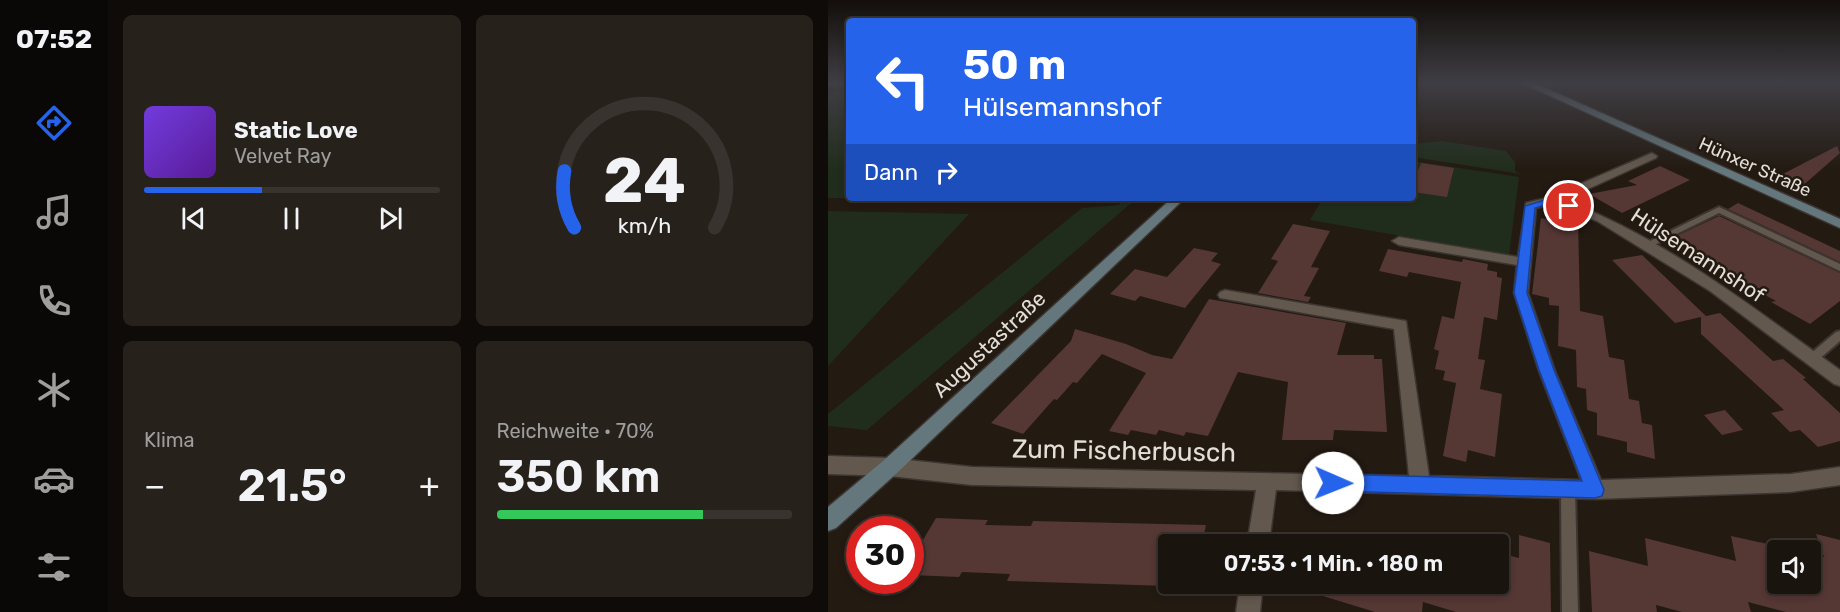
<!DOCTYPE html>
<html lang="de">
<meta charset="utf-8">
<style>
:root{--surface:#1a140e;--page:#27211c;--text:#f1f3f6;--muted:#9f9e9e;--line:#38332e;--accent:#2563eb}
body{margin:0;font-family:Rubik,sans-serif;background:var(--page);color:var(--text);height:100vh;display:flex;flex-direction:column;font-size:22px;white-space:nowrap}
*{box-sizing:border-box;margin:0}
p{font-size:20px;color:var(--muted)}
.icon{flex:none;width:33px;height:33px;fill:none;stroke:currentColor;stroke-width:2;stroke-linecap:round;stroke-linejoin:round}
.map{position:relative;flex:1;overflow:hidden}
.panel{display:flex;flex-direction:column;gap:15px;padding:15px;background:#0e0b08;width:720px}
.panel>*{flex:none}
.guide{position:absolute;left:18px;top:18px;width:570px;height:183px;border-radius:6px;box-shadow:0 3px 9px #0003,0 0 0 2px var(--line);background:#2563eb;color:#fff;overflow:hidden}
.controls{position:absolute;left:939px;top:540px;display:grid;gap:12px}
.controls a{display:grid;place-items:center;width:54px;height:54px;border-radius:6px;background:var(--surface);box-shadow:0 3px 9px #0003,0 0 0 2px var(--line);font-size:30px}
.speed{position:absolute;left:18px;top:516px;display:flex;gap:12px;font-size:30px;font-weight:700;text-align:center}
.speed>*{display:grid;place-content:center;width:78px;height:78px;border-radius:50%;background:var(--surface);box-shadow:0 3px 9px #0003,0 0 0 2px var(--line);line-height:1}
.speed .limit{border:9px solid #d22;background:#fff;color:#111}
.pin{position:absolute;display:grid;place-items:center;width:51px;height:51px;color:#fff;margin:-26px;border:3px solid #fff;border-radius:50%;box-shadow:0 2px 6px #0007}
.me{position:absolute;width:66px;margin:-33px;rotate:91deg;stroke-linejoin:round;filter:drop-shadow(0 0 4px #0008)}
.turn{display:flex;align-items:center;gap:21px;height:126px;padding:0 18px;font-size:27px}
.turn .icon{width:78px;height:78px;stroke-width:2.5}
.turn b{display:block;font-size:42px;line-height:51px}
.then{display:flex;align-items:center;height:57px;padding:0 18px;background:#0003;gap:12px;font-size:22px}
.big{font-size:45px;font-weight:600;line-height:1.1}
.panel .widget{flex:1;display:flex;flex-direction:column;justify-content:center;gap:9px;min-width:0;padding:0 21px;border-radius:9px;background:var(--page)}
.panel .dial{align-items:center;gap:0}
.dial svg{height:156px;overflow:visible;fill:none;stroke:var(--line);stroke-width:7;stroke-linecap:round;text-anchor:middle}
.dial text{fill:var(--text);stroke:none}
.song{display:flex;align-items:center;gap:18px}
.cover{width:72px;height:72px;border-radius:9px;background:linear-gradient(135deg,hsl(260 70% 55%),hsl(270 70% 35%))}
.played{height:6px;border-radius:3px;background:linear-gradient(90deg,var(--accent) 40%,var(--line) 40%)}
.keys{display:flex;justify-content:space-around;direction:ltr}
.heat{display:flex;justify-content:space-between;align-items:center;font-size:33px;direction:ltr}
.charge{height:9px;border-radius:4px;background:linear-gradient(90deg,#34c759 70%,var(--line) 0)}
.panel .tiles{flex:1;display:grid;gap:15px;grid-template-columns:repeat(2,1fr)}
.trip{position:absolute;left:330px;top:534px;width:351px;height:60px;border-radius:6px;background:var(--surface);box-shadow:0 3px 9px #0003,0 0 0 2px var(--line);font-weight:600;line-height:60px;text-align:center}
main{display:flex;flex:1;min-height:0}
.dock{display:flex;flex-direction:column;width:108px;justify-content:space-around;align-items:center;background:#0a0806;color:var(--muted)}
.dock .icon{width:42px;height:42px}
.dock .active{color:var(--accent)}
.dock b{font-size:27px;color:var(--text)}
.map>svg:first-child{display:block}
</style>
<main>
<nav class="dock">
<b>07:52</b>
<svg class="icon active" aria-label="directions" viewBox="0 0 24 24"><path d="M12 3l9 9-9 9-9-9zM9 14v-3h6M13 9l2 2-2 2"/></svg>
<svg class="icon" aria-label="music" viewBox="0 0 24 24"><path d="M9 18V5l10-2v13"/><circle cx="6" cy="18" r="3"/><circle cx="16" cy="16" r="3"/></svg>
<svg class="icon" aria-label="phone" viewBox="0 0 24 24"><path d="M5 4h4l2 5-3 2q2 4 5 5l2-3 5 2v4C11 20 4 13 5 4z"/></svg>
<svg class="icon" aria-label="climate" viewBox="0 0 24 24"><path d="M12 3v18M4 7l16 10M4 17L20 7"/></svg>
<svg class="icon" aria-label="car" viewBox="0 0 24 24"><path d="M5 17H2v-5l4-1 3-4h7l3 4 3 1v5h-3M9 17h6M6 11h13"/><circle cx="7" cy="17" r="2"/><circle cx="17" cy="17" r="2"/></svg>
<svg class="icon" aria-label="filters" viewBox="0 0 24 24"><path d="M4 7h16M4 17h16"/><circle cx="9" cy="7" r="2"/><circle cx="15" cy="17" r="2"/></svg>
</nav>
<section class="panel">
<div class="tiles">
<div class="widget">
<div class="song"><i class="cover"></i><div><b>Static Love</b><p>Velvet Ray</p></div></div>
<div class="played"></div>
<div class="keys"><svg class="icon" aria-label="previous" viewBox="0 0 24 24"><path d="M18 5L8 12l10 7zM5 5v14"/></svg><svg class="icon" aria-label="pause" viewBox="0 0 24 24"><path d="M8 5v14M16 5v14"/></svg><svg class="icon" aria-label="next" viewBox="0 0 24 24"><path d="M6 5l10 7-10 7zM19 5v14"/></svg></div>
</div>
<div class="widget dial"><svg viewBox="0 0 100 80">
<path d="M14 69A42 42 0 1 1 86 69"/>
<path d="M14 69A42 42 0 0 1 9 40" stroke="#2563eb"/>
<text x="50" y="56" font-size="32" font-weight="700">24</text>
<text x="50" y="72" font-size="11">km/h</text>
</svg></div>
<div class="widget"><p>Klima</p>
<div class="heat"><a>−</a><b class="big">21.5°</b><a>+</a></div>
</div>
<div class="widget"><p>Reichweite · 70%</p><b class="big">350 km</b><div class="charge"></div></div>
</div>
</section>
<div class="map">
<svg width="1012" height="612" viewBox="0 0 1012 612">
<rect width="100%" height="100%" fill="#231a12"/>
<path fill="#212d1c" d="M 21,89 L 21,198 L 145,198 L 143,200 L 0,198 L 0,94 Z
M 614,141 L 678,151 L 687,162 L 687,171 L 693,174 L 585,157 L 585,144 Z
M 585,161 L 691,177 L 681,255 L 482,220 L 495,198 L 585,198 Z
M 294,198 L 309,198 L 39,430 L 0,426 L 0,414 L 254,208 L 291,205 Z
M 0,211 L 141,214 L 0,366 Z"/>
<path fill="#553734" d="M 1009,146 L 1012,153 L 971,189 L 945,179 Z
M 593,163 L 626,168 L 619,197 L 585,192 L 585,184 Z
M 832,166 L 862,180 L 794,213 L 761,194 L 809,185 L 800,181 Z
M 910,203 L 1012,251 L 1012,262 L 900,209 Z
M 718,214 L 750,219 L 752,311 L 775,316 L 781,357 L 796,360 L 801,399 L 811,401 L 814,423 L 824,425 L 827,459 L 799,452 L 799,442 L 769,435 L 769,413 L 759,410 L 758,389 L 749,387 L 748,350 L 730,346 L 731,306 L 721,305 L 721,298 L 704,294 L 713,218 L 718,219 Z
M 891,216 L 1012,273 L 1012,301 L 982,324 L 943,302 L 948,301 L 852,249 L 857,248 L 842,239 Z
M 465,224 L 502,231 L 483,267 L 491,268 L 476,296 L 483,297 L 480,302 L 430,293 L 450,261 L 443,259 Z
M 366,248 L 390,253 L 383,261 L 393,264 L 357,308 L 312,296 L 307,301 L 282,294 L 307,269 L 339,277 Z
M 560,249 L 634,262 L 635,259 L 660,264 L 659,270 L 669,272 L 669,277 L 674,278 L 669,320 L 656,317 L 650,359 L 657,360 L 652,389 L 674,394 L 667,457 L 640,450 L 638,462 L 615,456 L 628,383 L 615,380 L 617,371 L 607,369 L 611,351 L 606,349 L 614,316 L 626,319 L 633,282 L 581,272 L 579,277 L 551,271 Z
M 814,255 L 878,316 L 892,313 L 945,361 L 955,359 L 978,378 L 975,379 L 1012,413 L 1012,441 L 990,447 L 972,430 L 962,432 L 943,413 L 956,410 L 873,334 L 873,317 L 847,323 L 784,260 Z
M 381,299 L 518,323 L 509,355 L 546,355 L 546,359 L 554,359 L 559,432 L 506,430 L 505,440 L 454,440 L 460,382 L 410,372 L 380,436 L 358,432 L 356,436 L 331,430 L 328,435 L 303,430 L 300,435 L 281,431 L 318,373 L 274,354 L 249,383 L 245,382 L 229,400 L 226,399 L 195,434 L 163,423 L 243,341 L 247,329 L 298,344 L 324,355 L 344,359 Z
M 897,410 L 915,430 L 894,435 L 876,415 Z
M 108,518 L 160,520 L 157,525 L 203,526 L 205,521 L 378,525 L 374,544 L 340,544 L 340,586 L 179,581 L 182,574 L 134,572 L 131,577 L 82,575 L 82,562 Z
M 988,534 L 1012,540 L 1012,612 L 958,612 L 920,602 L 923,612 L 854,612 L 828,605 L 829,612 L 764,612 L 761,551 L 820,566 L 817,538 L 908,561 L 903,536 L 967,550 L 950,550 L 950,584 L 982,584 L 982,554 L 996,557 Z
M 691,535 L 722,543 L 723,612 L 628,612 L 595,602 L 594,612 L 547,612 L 469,588 L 469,584 L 670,584 L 670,553 L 691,558 Z"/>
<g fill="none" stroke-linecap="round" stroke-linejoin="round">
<defs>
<path id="service" d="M 891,207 L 1012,264 L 1012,271 L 891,213 L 822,247 L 819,248 L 814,245 Z
M 1012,331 L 1012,341 L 989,361 L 981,361 L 979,358 L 981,355 L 1008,332 Z
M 740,483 L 745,485 L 747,490 L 750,612 L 734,612 L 733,490 L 735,485 Z"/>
<path id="minor" d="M 824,153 L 829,156 L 828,158 L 736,200 C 837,238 925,308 1012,370 L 1012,386 L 1006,384 L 882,291 L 769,221 L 725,204 L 708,208 L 700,293 L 727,371 L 773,480 L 963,474 L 1012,467 L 1012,485 L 963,492 L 767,499 L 448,490 L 441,544 L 419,544 L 428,490 L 144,485 L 62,476 L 0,474 L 0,456 L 62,458 L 144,467 L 581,476 L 566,329 L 392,298 L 390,295 L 392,292 L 397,290 L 578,321 L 601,476 L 753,480 L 711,371 L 686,293 L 689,265 L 571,245 L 564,241 L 571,237 L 690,257 L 698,203 L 722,197 Z
M 412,584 L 435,584 L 432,612 L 408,612 Z"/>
<path id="secondary" d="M 694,83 L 706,83 L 1012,219 L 1012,228 Z
M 344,198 L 357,198 L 69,473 L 8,528 L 0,531 L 0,507 L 55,461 Z"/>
</defs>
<use href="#service" stroke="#3c3531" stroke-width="4"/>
<use href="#minor" stroke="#3c3531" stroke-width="3"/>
<use href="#secondary" stroke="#3c3531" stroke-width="3"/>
<use href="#service" fill="#62584e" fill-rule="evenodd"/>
<use href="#minor" fill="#62584e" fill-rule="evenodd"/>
<use href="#secondary" fill="#63777d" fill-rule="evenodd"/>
</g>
<linearGradient id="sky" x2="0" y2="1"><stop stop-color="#130e0a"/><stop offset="0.49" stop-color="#3f3e44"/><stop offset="1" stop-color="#3f3e44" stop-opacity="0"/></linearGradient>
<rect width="1012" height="169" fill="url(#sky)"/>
<path fill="#2563eb" stroke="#184099" stroke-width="1.5" d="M 726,197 L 747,206 L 741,209 L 725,203 L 707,208 L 699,293 L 726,370 L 776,490 L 774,496 L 767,498 L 505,491 L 498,488 L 495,483 L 498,477 L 505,474 L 754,481 L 711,370 L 686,293 L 697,206 Z"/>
<g text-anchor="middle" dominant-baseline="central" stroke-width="5" stroke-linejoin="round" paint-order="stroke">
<g font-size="18" fill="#e4ded9" stroke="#231a12">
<text transform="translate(927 167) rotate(24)">Hünxer Straße</text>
</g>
<g font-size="21" fill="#e4ded9" stroke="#231a12">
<text transform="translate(870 255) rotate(33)">Hülsemannshof</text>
<text transform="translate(161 344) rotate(-43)">Augustastraße</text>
</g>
<g font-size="26" fill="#e4ded9" stroke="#231a12">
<text transform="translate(296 451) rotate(1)">Zum Fischerbusch</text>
</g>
</g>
</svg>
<div class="controls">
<a><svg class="icon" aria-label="sound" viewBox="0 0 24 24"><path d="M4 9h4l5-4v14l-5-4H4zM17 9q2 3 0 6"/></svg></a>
</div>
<div class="speed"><div class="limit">30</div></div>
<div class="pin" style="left:741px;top:206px;background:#d93025"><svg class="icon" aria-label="arrive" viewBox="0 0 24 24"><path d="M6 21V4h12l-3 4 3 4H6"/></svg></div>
<svg class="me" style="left:505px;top:483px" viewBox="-20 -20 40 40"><circle r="19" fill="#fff"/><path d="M0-13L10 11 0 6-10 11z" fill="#2563eb"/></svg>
<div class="trip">07:53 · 1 Min. · 180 m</div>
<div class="guide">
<div class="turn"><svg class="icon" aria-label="left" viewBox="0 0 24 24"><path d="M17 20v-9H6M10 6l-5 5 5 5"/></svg><div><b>50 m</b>Hülsemannshof</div></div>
<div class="then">Dann<svg class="icon" aria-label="right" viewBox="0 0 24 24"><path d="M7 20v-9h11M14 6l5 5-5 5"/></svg></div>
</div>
</div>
</main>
